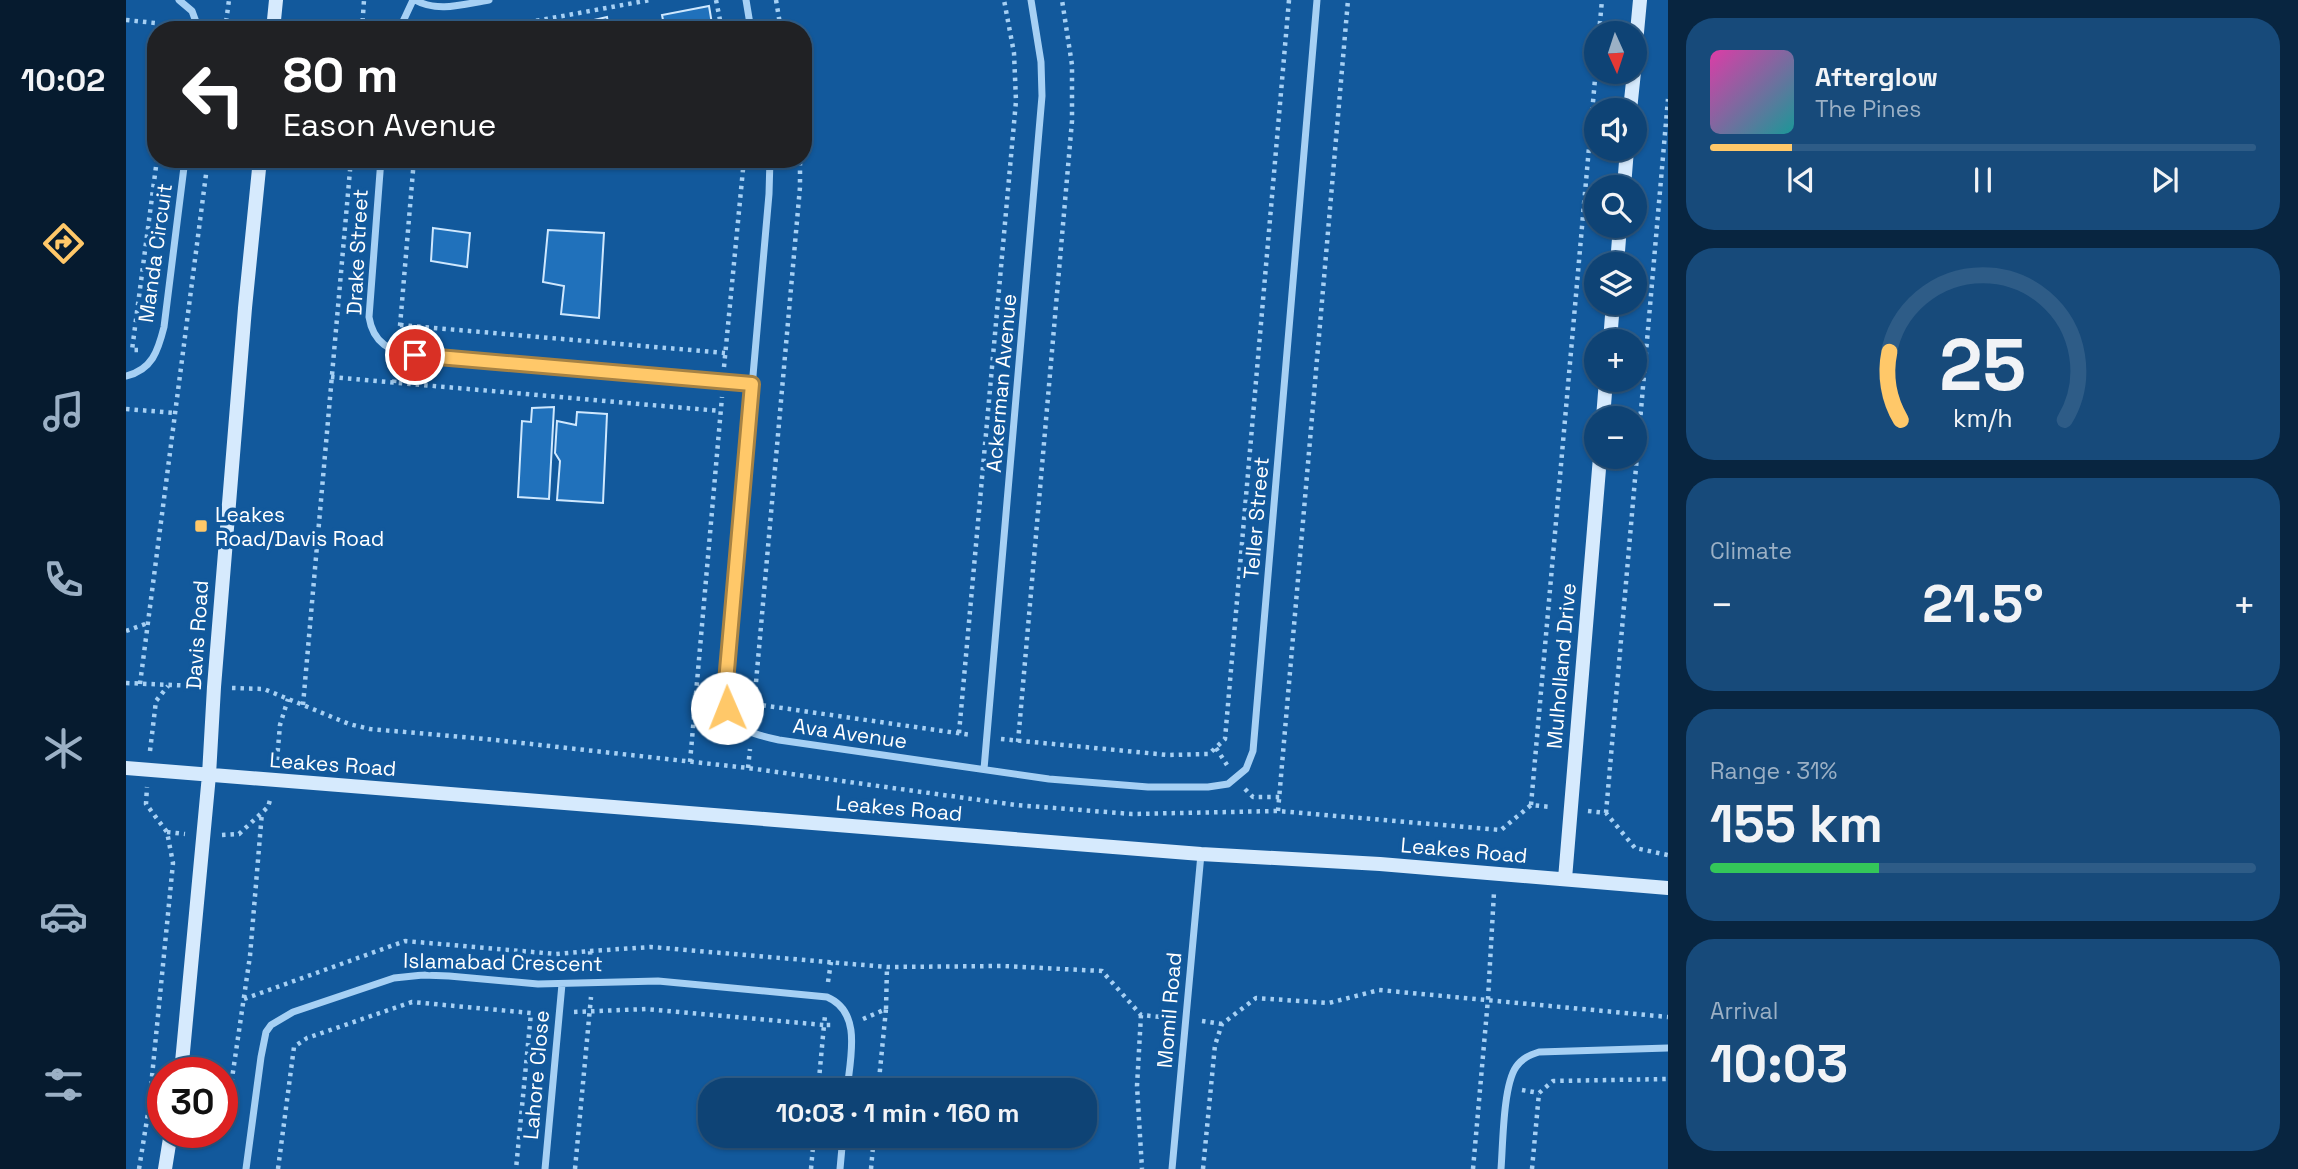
<!DOCTYPE html>
<meta charset="utf-8">
<style>
:root{--surface:#0e4375;--page:#174a7a;--text:#f1f3f6;--muted:#9bb0c5;--line:#2e5c87;--accent:#ffc869}
body{margin:0;font-family:"Space Grotesk",sans-serif;background:var(--page);color:var(--text);height:100vh;display:flex;flex-direction:column;font-size:26px;white-space:nowrap}
*{box-sizing:border-box;margin:0}
p{font-size:23px;color:var(--muted)}
.icon{flex:none;width:38px;height:38px;fill:none;stroke:currentColor;stroke-width:2;stroke-linecap:round;stroke-linejoin:round}
.map{position:relative;flex:1;overflow:hidden}
.sheet{display:flex;flex-direction:column;gap:18px;padding:18px;background:#082540;width:630px}
.sheet>*{flex:none}
.guide{position:absolute;left:21px;top:21px;width:665px;height:147px;border-radius:28px;box-shadow:0 2px 5px #0004,0 0 0 2px var(--line);background:#202124;color:#fff;overflow:hidden}
.needle{width:46px;rotate:177deg}
.buttons{position:absolute;left:1458px;top:21px;display:grid;gap:14px}
.buttons a{display:grid;place-items:center;width:63px;height:63px;border-radius:50%;background:var(--surface);box-shadow:0 2px 5px #0004,0 0 0 2px var(--line);font-size:35px}
.speed{position:absolute;left:21px;top:1057px;display:flex;gap:14px;font-size:35px;font-weight:700;text-align:center}
.speed>*{display:grid;place-content:center;width:91px;height:91px;border-radius:50%;background:var(--surface);box-shadow:0 2px 5px #0004,0 0 0 2px var(--line);line-height:1}
.speed .limit{border:10px solid #d22;background:#fff;color:#111}
.pin{position:absolute;display:grid;place-items:center;width:60px;height:60px;color:#fff;margin:-30px;border:4px solid #fff;border-radius:50%;box-shadow:0 2px 7px #0007}
.me{position:absolute;width:77px;margin:-38px;rotate:359deg;stroke-linejoin:round;filter:drop-shadow(0 0 5px #0008)}
.turn{display:flex;align-items:center;gap:24px;height:147px;padding:0 21px;font-size:32px}
.turn .icon{width:91px;height:91px;stroke-width:2.5}
.turn b{display:block;font-size:49px;line-height:60px}
.big{font-size:52px;font-weight:600;line-height:1.1}
.sheet .tile{flex:1;display:flex;flex-direction:column;justify-content:center;gap:10px;min-width:0;padding:0 24px;border-radius:28px;background:var(--page)}
.sheet .dial{align-items:center;gap:0}
.dial svg{height:182px;overflow:visible;fill:none;stroke:var(--line);stroke-width:7;stroke-linecap:round;text-anchor:middle}
.dial text{fill:var(--text);stroke:none}
.song{display:flex;align-items:center;gap:21px}
.cover{width:84px;height:84px;border-radius:10px;background:linear-gradient(135deg,hsl(320 70% 55%),hsl(180 70% 35%))}
.played{height:7px;border-radius:4px;background:linear-gradient(90deg,var(--accent) 15%,var(--line) 15%)}
.keys{display:flex;justify-content:space-around;direction:ltr}
.heat{display:flex;justify-content:space-between;align-items:center;font-size:38px;direction:ltr}
.charge{height:10px;border-radius:5px;background:linear-gradient(90deg,#34c759 31%,var(--line) 0)}
.trip{position:absolute;left:572px;top:1078px;width:399px;height:70px;border-radius:28px;background:var(--surface);box-shadow:0 2px 5px #0004,0 0 0 2px var(--line);font-weight:600;line-height:70px;text-align:center}
main{display:flex;flex:1;min-height:0}
.tabs{display:flex;flex-direction:column;width:126px;justify-content:space-around;align-items:center;background:#061b2f;color:var(--muted)}
.tabs .icon{width:49px;height:49px}
.tabs .on{color:var(--accent)}
.tabs b{font-size:32px;color:var(--text)}
.map>svg:first-child{display:block}
</style>
<main>
<nav class="tabs">
<b>10:02</b>
<svg class="icon on" aria-label="directions" viewBox="0 0 24 24"><path d="M12 3l9 9-9 9-9-9zM9 14v-3h6M13 9l2 2-2 2"/></svg>
<svg class="icon" aria-label="music" viewBox="0 0 24 24"><path d="M9 18V5l10-2v13"/><circle cx="6" cy="18" r="3"/><circle cx="16" cy="16" r="3"/></svg>
<svg class="icon" aria-label="phone" viewBox="0 0 24 24"><path d="M5 4h4l2 5-3 2q2 4 5 5l2-3 5 2v4C11 20 4 13 5 4z"/></svg>
<svg class="icon" aria-label="climate" viewBox="0 0 24 24"><path d="M12 3v18M4 7l16 10M4 17L20 7"/></svg>
<svg class="icon" aria-label="car" viewBox="0 0 24 24"><path d="M5 17H2v-5l4-1 3-4h7l3 4 3 1v5h-3M9 17h6M6 11h13"/><circle cx="7" cy="17" r="2"/><circle cx="17" cy="17" r="2"/></svg>
<svg class="icon" aria-label="filters" viewBox="0 0 24 24"><path d="M4 7h16M4 17h16"/><circle cx="9" cy="7" r="2"/><circle cx="15" cy="17" r="2"/></svg>
</nav>
<div class="map">
<svg width="1542" height="1169" viewBox="0 0 1542 1169">
<rect width="100%" height="100%" fill="#12599c"/>
<path fill="#2071bb" stroke="#cfe8fe" stroke-width="2" d="M 583,6 L 587,30 L 539,30 L 536,15 Z
M 481,17 L 483,30 L 460,30 L 459,22 Z
M 529,21 L 531,30 L 493,30 Z
M 522,159 L 592,159 L 565,163 L 563,160 L 524,166 Z
M 307,228 L 344,233 L 341,267 L 305,261 Z
M 422,230 L 478,233 L 473,318 L 435,314 L 438,286 L 417,282 Z
M 428,407 L 423,499 L 392,497 L 396,421 L 405,422 L 406,408 Z
M 451,412 L 481,414 L 477,503 L 431,500 L 434,461 L 429,453 L 431,421 L 450,425 Z"/>
<g fill="none" stroke-linecap="round" stroke-linejoin="round">
<path stroke="#a6d0f4" stroke-width="4.5" stroke-dasharray="3.5 5" stroke-linecap="butt" d="M 590,0 L 596,30
M 650,0 L 655,30
M 0,20 L 29,23 L 35,30
M 99,30 L 103,0
M 236,30 L 238,0
M 360,30 L 524,0
M 1473,33 L 1476,0
M 274,325 L 599,353
M 274,326 L 288,159
M 12,350 L 6,350 L 31,159
M 598,367 L 618,159
M 205,377 L 594,411
M 268,383 L 270,367
M 0,409 L 50,413
M 0,631 L 22,623
M 0,683 L 69,686
M 14,684 L 82,159
M 106,688 L 138,689 L 223,724 L 244,729 L 360,739 L 622,768 L 890,805 L 1006,814 L 1152,811 L 1375,830 L 1405,805 L 1425,807
M 628,704 L 845,735
M 177,705 L 225,159
M 627,716 L 674,187 L 674,159
M 833,733 L 890,101 L 888,53 L 878,0
M 875,739 L 1042,755 L 1083,754 L 1099,739 L 1163,0
M 892,742 L 946,121 L 946,65 L 936,0
M 1090,748 L 1101,765
M 24,751 L 30,701 L 42,686
M 151,760 L 154,725 L 162,699
M 564,762 L 596,397
M 622,768 L 624,749
M 1119,789 L 1127,797 L 1154,797
M 1405,805 L 1470,68
M 1152,811 L 1222,0
M 1462,811 L 1480,813 L 1509,848 L 1542,855
M 1480,813 L 1542,99
M 41,832 L 59,834
M 96,835 L 113,834 L 142,807 L 144,800
M 464,951 L 525,947 L 761,967 L 877,966 L 976,971 L 1015,1015 L 1046,1018
M 702,982 L 705,962
M 118,999 L 279,941 L 430,954 L 464,951 L 465,967
M 760,1009 L 761,967
M 448,1012 L 520,1009 L 698,1025 L 699,1016
M 1015,1015 L 1011,1086 L 1016,1169
M 737,1019 L 760,1009 L 752,1090
M 1076,1021 L 1096,1024
M 692,1090 L 698,1025 L 709,1025
M 1396,1090 L 1413,1093
M 103,1099 L 124,956 L 136,812
M 13,1169 L 23,1107 L 47,863 L 41,832 L 20,804 L 21,787
M 152,1169 L 168,1047 L 181,1038 L 286,1002 L 405,1013 L 390,1169
M 449,1169 L 465,997
M 685,1169 L 688,1136
M 745,1169 L 748,1136
M 1077,1169 L 1089,1045 L 1096,1024 L 1130,998 L 1203,1003 L 1253,990 L 1542,1017
M 1347,1169 L 1362,999 L 1368,892
M 1406,1169 L 1413,1093 L 1427,1081 L 1542,1079"/>
<path stroke="#a6d0f4" stroke-width="7" d="M 53,0 L 66,11 L 73,30
M 289,0 C 312,13 338,4 363,0
M 620,0 L 625,30
M 273,30 L 287,0
M 255,159 L 243,317 C 247,343 264,352 289,355 L 626,384
M 644,159 L 643,194 L 600,682 C 598,725 616,732 653,740 L 923,779 L 1022,787 L 1082,787 L 1102,784 L 1120,769 L 1127,751 L 1191,0
M 0,376 C 26,370 32,351 38,327 L 59,159
M 858,769 L 916,96 L 915,62 L 905,0
M 120,1169 L 135,1057 L 140,1032 L 145,1025 L 167,1012 L 268,978 L 297,975 L 323,976 L 412,984 L 532,981 L 701,997 C 737,1012 724,1059 721,1090
M 419,1169 L 436,984
M 714,1169 L 717,1136
M 1046,1169 L 1075,854
M 1375,1169 C 1377,1144 1377,1086 1390,1067 C 1396,1058 1404,1055 1413,1052 L 1542,1048"/>
<path stroke="#d6eafd" stroke-width="14" d="M 147,30 L 150,0
M 1508,64 L 1514,0
M 1504,110 L 1508,72
M 1498,187 L 1501,149
M 1491,264 L 1494,226
M 1484,341 L 1487,303
M 1477,418 L 1480,380
M 0,768 L 1075,854 L 1254,864 L 1542,888
M 1439,879 L 1474,457
M 55,1073 L 83,775 L 88,687 L 119,308 L 134,159
M 39,1169 L 45,1132"/>
</g>
<g fill="none" stroke-linecap="round" stroke-linejoin="round">
<defs>
<path id="route" d="M 289,355 L 626,384 L 600,682 L 601,708"/>
</defs>
<use href="#route" stroke="#a68244" stroke-width="18"/>
<use href="#route" stroke="#ffc869" stroke-width="12"/>
</g>
<rect fill="#ffc869" stroke="#12599c" stroke-width="2.5" x="68" y="519" width="14" height="14" rx="3.5"/>
<g text-anchor="middle" dominant-baseline="central" stroke-width="7" stroke-linejoin="round" paint-order="stroke">
<g font-size="21" fill="#fff" stroke="#12599c">
<text transform="translate(231 252) rotate(-87)">Drake Street</text>
<text transform="translate(29 253) rotate(-82)">Manda Circuit</text>
<text transform="translate(875 383) rotate(-85)">Ackerman Avenue</text>
<text transform="translate(1130 518) rotate(-85)">Teller Street</text>
<text transform="translate(71 635) rotate(-86)">Davis Road</text>
<text transform="translate(1435 666) rotate(-85)">Mulholland Drive</text>
<text transform="translate(724 733) rotate(8)">Ava Avenue</text>
<text transform="translate(207 764) rotate(4)">Leakes Road</text>
<text transform="translate(773 808) rotate(5)">Leakes Road</text>
<text transform="translate(1338 850) rotate(5)">Leakes Road</text>
<text transform="translate(377 962) rotate(1)">Islamabad Crescent</text>
<text transform="translate(1043 1010) rotate(-85)">Momil Road</text>
<text transform="translate(410 1075) rotate(-85)">Lahore Close</text>
</g>
<g font-size="21" fill="#fff" stroke="#12599c" text-anchor="start">
<text x="89" y="514">Leakes<tspan x="89" dy="24">Road/Davis Road</tspan></text>
</g>
</g>
</svg>
<div class="buttons">
<a><svg class="needle" viewBox="-14 -14 28 28"><path d="M0-13l5 13h-10z" fill="#e53935"/><path d="M0 13l5-13h-10z" fill="#9bb0c5"/></svg></a>
<a><svg class="icon" aria-label="sound" viewBox="0 0 24 24"><path d="M4 9h4l5-4v14l-5-4H4zM17 9q2 3 0 6"/></svg></a>
<a><svg class="icon" aria-label="search" viewBox="0 0 24 24"><circle cx="10" cy="10" r="6"/><path d="M15 15l6 6"/></svg></a>
<a><svg class="icon" aria-label="layers" viewBox="0 0 24 24"><path d="M12 4l9 5-9 5-9-5zM3 14l9 5 9-5"/></svg></a>
<a>+</a>
<a>−</a>
</div>
<div class="speed"><div class="limit">30</div></div>
<div class="pin" style="left:289px;top:355px;background:#d93025"><svg class="icon" aria-label="arrive" viewBox="0 0 24 24"><path d="M6 21V4h12l-3 4 3 4H6"/></svg></div>
<svg class="me" style="left:601px;top:708px" viewBox="-20 -20 40 40"><circle r="19" fill="#fff"/><path d="M0-13L10 11 0 6-10 11z" fill="#ffc869"/></svg>
<div class="trip">10:03 · 1 min · 160 m</div>
<div class="guide">
<div class="turn"><svg class="icon" aria-label="left" viewBox="0 0 24 24"><path d="M17 20v-9H6M10 6l-5 5 5 5"/></svg><div><b>80 m</b>Eason Avenue</div></div>
</div>
</div>
<section class="sheet">
<div class="tile">
<div class="song"><i class="cover"></i><div><b>Afterglow</b><p>The Pines</p></div></div>
<div class="played"></div>
<div class="keys"><svg class="icon" aria-label="previous" viewBox="0 0 24 24"><path d="M18 5L8 12l10 7zM5 5v14"/></svg><svg class="icon" aria-label="pause" viewBox="0 0 24 24"><path d="M8 5v14M16 5v14"/></svg><svg class="icon" aria-label="next" viewBox="0 0 24 24"><path d="M6 5l10 7-10 7zM19 5v14"/></svg></div>
</div>
<div class="tile dial"><svg viewBox="0 0 100 80">
<path d="M14 69A42 42 0 1 1 86 69"/>
<path d="M14 69A42 42 0 0 1 9 39" stroke="#ffc869"/>
<text x="50" y="56" font-size="32" font-weight="700">25</text>
<text x="50" y="72" font-size="11">km/h</text>
</svg></div>
<div class="tile"><p>Climate</p>
<div class="heat"><a>−</a><b class="big">21.5°</b><a>+</a></div>
</div>
<div class="tile"><p>Range · 31%</p><b class="big">155 km</b><div class="charge"></div></div>
<div class="tile"><p>Arrival</p><b class="big">10:03</b></div>
</section>
</main>
